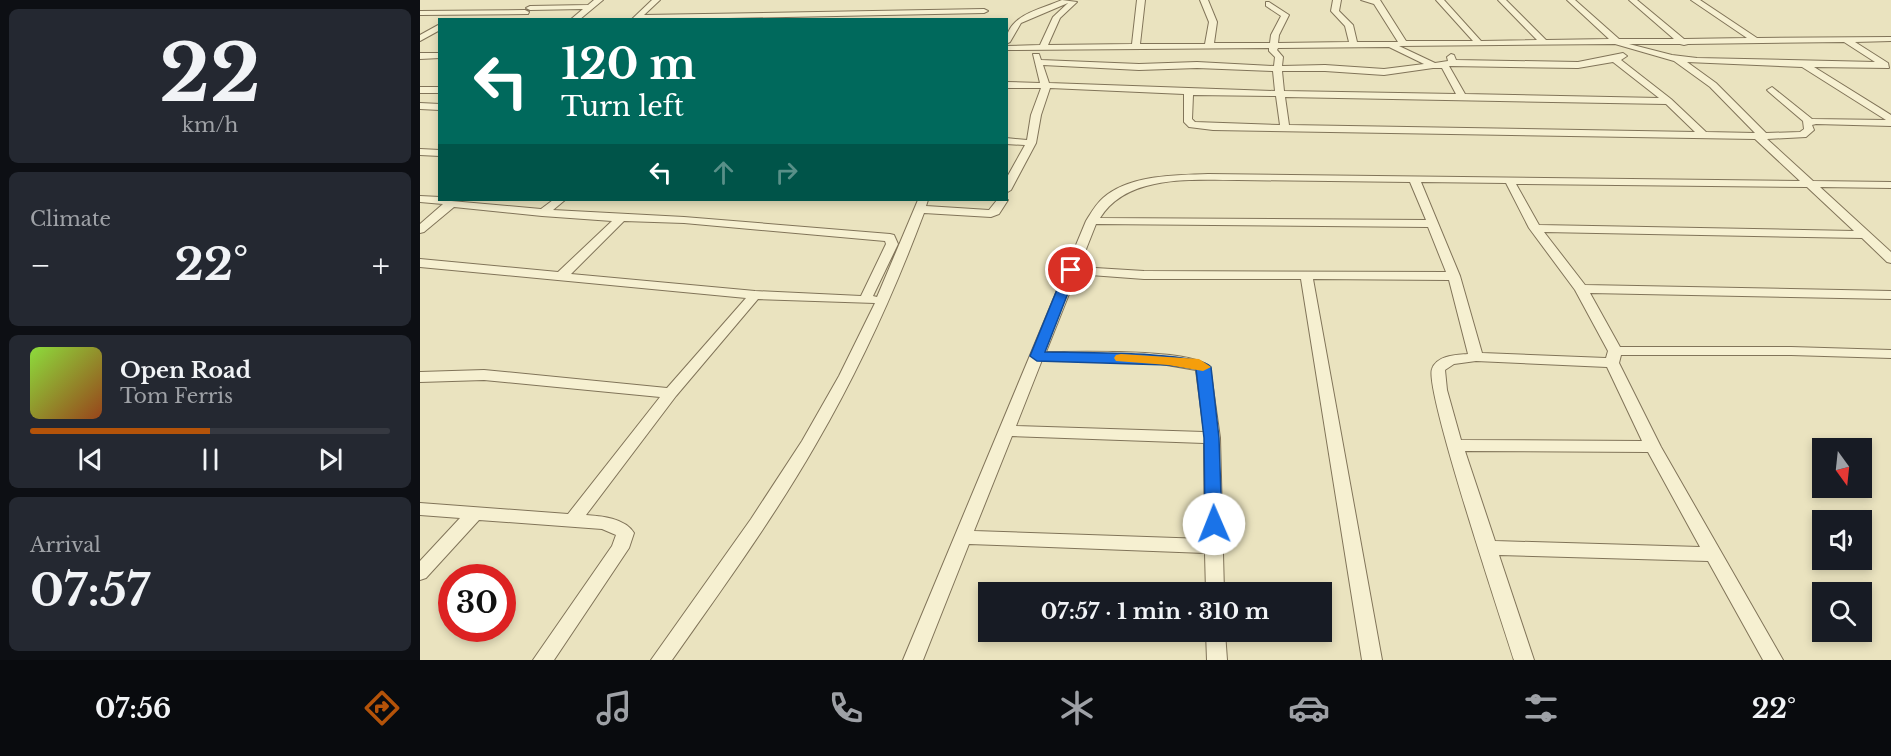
<!DOCTYPE html>
<meta charset="utf-8">
<style>
:root{--surface:#171b24;--page:#242831;--text:#f1f3f6;--muted:#9ea1a6;--line:#363941;--accent:#b45309}
body{margin:0;font-family:"Libre Baskerville",serif;background:var(--page);color:var(--text);height:100vh;display:flex;flex-direction:column;font-size:22px;white-space:nowrap}
*{box-sizing:border-box;margin:0}
p{font-size:20px;color:var(--muted)}
.icon{flex:none;width:33px;height:33px;fill:none;stroke:currentColor;stroke-width:2;stroke-linecap:round;stroke-linejoin:round}
.map{position:relative;flex:1;overflow:hidden}
.side{display:flex;flex-direction:column;gap:9px;padding:9px;background:#0d0f14;width:420px}
.side>*{flex:none}
.hud{position:absolute;left:18px;top:18px;width:570px;height:183px;border-radius:0px;box-shadow:0 3px 9px #0003;background:#00695c;color:#fff;overflow:hidden}
.needle{width:39px;rotate:165deg}
.buttons{position:absolute;left:1392px;top:438px;display:grid;gap:12px}
.buttons a{display:grid;place-items:center;width:60px;height:60px;border-radius:0px;background:var(--surface);box-shadow:0 3px 9px #0003;font-size:30px}
.speed{position:absolute;left:18px;top:564px;display:flex;gap:12px;font-size:30px;font-weight:700;text-align:center}
.speed>*{display:grid;place-content:center;width:78px;height:78px;border-radius:50%;background:var(--surface);box-shadow:0 3px 9px #0003;line-height:1}
.speed .limit{border:9px solid #d22;background:#fff;color:#111}
.pin{position:absolute;display:grid;place-items:center;width:51px;height:51px;color:#fff;margin:-26px;border:3px solid #fff;border-radius:50%;box-shadow:0 2px 6px #0007}
.me{position:absolute;width:66px;margin:-33px;rotate:359deg;stroke-linejoin:round;filter:drop-shadow(0 0 4px #0008)}
.turn{display:flex;align-items:center;gap:21px;height:126px;padding:0 24px;font-size:27px}
.turn .icon{width:78px;height:78px;stroke-width:2.5}
.turn b{display:block;font-size:42px;line-height:51px}
.lanes{display:flex;align-items:center;height:57px;padding:0 24px;background:#0003;justify-content:center;gap:30px;direction:ltr}
.lanes .off{opacity:.35}
.big{font-size:45px;font-weight:700;line-height:1.1}
.side .tile{flex:1;display:flex;flex-direction:column;justify-content:center;gap:9px;min-width:0;padding:0 21px;border-radius:9px;background:var(--page)}
.side .dial{align-items:center;gap:0}
.dial b{font-size:78px;line-height:1}
.song{display:flex;align-items:center;gap:18px}
.cover{width:72px;height:72px;border-radius:9px;background:linear-gradient(135deg,hsl(90 70% 55%),hsl(20 70% 35%))}
.played{height:6px;border-radius:3px;background:linear-gradient(90deg,var(--accent) 50%,var(--line) 50%)}
.keys{display:flex;justify-content:space-around;direction:ltr}
.heat{display:flex;justify-content:space-between;align-items:center;font-size:33px;direction:ltr}
.trip{position:absolute;left:558px;top:582px;width:354px;height:60px;border-radius:0px;background:var(--surface);box-shadow:0 3px 9px #0003;font-weight:700;line-height:60px;text-align:center}
.menu{display:flex;height:96px;justify-content:space-around;align-items:center;background:#090b0e;color:var(--muted)}
.menu .icon{width:42px;height:42px}
.menu .active{color:var(--accent)}
.menu b{font-size:27px;color:var(--text)}
main{display:flex;flex:1;min-height:0}
.map>svg:first-child{display:block}
</style>
<main>
<section class="side">
<div class="tile dial"><b>22</b><p>km/h</p></div>
<div class="tile"><p>Climate</p>
<div class="heat"><a>−</a><b class="big">22°</b><a>+</a></div>
</div>
<div class="tile">
<div class="song"><i class="cover"></i><div><b>Open Road</b><p>Tom Ferris</p></div></div>
<div class="played"></div>
<div class="keys"><svg class="icon" aria-label="previous" viewBox="0 0 24 24"><path d="M18 5L8 12l10 7zM5 5v14"/></svg><svg class="icon" aria-label="pause" viewBox="0 0 24 24"><path d="M8 5v14M16 5v14"/></svg><svg class="icon" aria-label="next" viewBox="0 0 24 24"><path d="M6 5l10 7-10 7zM19 5v14"/></svg></div>
</div>
<div class="tile"><p>Arrival</p><b class="big">07:57</b></div>
</section>
<div class="map">
<svg width="1471" height="660" viewBox="0 0 1471 660">
<rect width="100%" height="100%" fill="#eae3bf"/>
<g fill="none" stroke-linecap="round" stroke-linejoin="round">
<defs>
<path id="minor" d="M 174,0 L 183,0 L 159,20 L 150,20 L 163,9 L 110,10 L 106,8 L 110,6 L 168,5 Z
M 232,0 L 240,0 L 224,15 L 564,9 L 568,11 L 564,13 L 211,20 Z
M 642,0 L 657,2 L 640,18 L 628,45 L 712,44 L 717,0 L 725,0 L 720,44 L 785,44 L 789,22 L 780,0 L 788,0 L 797,22 L 794,43 L 850,43 L 851,35 L 861,16 L 846,6 L 846,2 L 849,2 L 869,15 L 859,35 L 858,43 L 929,42 L 925,26 L 911,11 L 913,0 L 921,0 L 919,11 L 933,25 L 937,42 L 978,42 L 954,4 L 941,0 L 960,0 L 986,41 L 1053,41 L 1016,0 L 1024,0 L 1061,41 L 1117,40 L 1078,0 L 1086,0 L 1126,40 L 1189,39 L 1147,0 L 1155,0 L 1199,39 L 1254,39 L 1209,0 L 1217,0 L 1264,39 L 1327,38 L 1271,0 L 1280,0 L 1337,38 L 1471,37 L 1471,41 L 1435,42 L 1468,63 L 1469,68 L 1394,67 L 1471,115 L 1471,126 L 1396,124 L 1392,125 L 1394,130 L 1386,137 L 1347,139 L 1393,181 L 1471,182 L 1471,188 L 1400,187 L 1471,252 L 1471,263 L 1467,262 L 1442,238 L 1124,232 L 1165,285 L 1471,291 L 1471,299 L 1170,293 L 1200,347 L 1371,347 L 1471,350 L 1471,358 L 1371,355 L 1201,355 L 1199,363 L 1241,447 L 1363,660 L 1343,660 L 1288,561 L 1079,555 L 1114,660 L 1094,660 C 1082,622 1004,389 1012,369 C 1017,355 1036,355 1048,354 L 1029,280 L 893,279 L 962,660 L 942,660 L 881,279 L 724,279 L 657,274 L 626,352 C 654,352 774,348 790,367 L 800,438 L 804,592 L 786,592 L 785,553 L 549,544 L 503,660 L 483,660 L 666,221 C 671,213 676,204 683,198 C 709,175 755,175 788,174 L 1380,181 L 1335,139 L 793,130 L 769,127 L 764,122 L 764,94 L 630,88 L 621,115 L 616,143 L 591,190 L 586,193 L 586,179 L 605,145 L 586,144 L 586,138 L 607,140 L 611,115 L 621,88 L 586,88 L 586,82 L 620,83 L 613,54 L 619,54 L 621,60 L 719,64 L 777,62 L 854,66 L 855,57 L 849,51 L 849,48 L 586,50 L 586,46 L 620,45 L 633,17 L 648,3 L 601,23 L 590,42 L 586,44 C 586,15 619,10 642,0 ZM 1424,42 L 1455,62 L 1277,58 L 1252,55 L 1209,44 L 1260,44 L 1264,45 L 1268,44 ZM 1195,44 L 1254,61 L 1290,87 L 1335,133 L 1286,132 L 1251,99 L 1201,60 L 1207,56 L 1203,53 L 1158,62 L 1036,60 L 1034,55 L 1031,54 L 1027,57 L 1028,61 L 1015,63 L 979,46 ZM 969,47 L 1004,64 L 964,69 L 905,65 L 862,66 L 863,57 L 857,50 L 858,48 ZM 1193,62 L 1239,98 L 1045,94 L 1029,66 L 1158,68 ZM 1267,62 L 1382,67 L 1466,120 L 1392,119 L 1352,87 L 1347,90 L 1349,92 L 1383,121 L 1384,129 L 1380,132 L 1346,133 L 1296,83 ZM 623,65 L 719,70 L 777,68 L 853,71 L 855,91 L 629,83 ZM 1013,68 L 1022,68 L 1036,94 L 864,91 L 862,71 L 905,71 L 964,75 ZM 773,95 L 856,96 L 860,125 L 775,122 L 772,119 ZM 865,97 L 1246,104 L 1275,132 L 869,125 ZM 818,180 L 990,182 L 1006,220 L 680,218 C 707,174 773,180 818,180 ZM 1001,182 L 1086,183 L 1109,228 L 1155,290 L 1188,351 L 1186,358 L 1062,353 L 1040,276 ZM 1096,184 L 1387,187 L 1434,231 L 1119,225 ZM 676,224 L 1008,227 L 1026,272 L 724,271 L 659,267 ZM 622,360 L 729,362 L 776,370 L 784,432 L 596,426 ZM 1056,361 L 1187,367 L 1222,441 L 1041,440 L 1027,390 L 1025,370 L 1034,364 ZM 592,436 L 784,443 L 785,539 L 554,531 ZM 1045,451 L 1228,452 L 1280,547 L 1075,541 Z
M 105,10 L 109,12 L 108,14 L 0,15 L 0,11 Z
M 20,24 L 20,30 L 0,41 L 0,35 Z
M 0,53 L 20,53 L 20,58 L 0,59 Z
M 0,87 L 20,87 L 20,93 L 0,93 Z
M 0,103 L 20,104 L 20,110 L 0,109 Z
M 0,149 L 20,150 L 20,156 L 0,155 Z
M 0,196 L 20,197 L 20,200 L 121,209 L 133,200 L 145,200 L 133,210 L 264,217 L 470,234 L 474,235 L 478,244 L 453,296 L 457,297 L 498,200 L 508,200 L 506,206 L 569,210 L 577,200 L 588,200 L 579,214 L 571,217 L 504,213 C 474,293 439,370 396,444 C 353,519 302,589 252,660 L 231,660 L 331,519 L 382,441 L 419,376 L 455,303 L 338,299 L 256,396 L 166,515 C 181,516 205,518 214,533 L 209,548 L 134,660 L 113,660 L 192,546 L 196,535 L 182,529 L 59,520 L 6,578 L 0,580 L 0,561 L 40,518 L 0,515 L 0,503 L 148,514 L 240,397 L 64,380 L 0,382 L 0,372 L 64,370 L 247,388 L 326,298 L 0,267 L 0,259 L 138,272 L 192,221 L 122,216 L 34,207 L 4,232 L 0,233 L 0,224 L 23,204 L 0,202 ZM 204,221 L 264,223 L 465,241 L 466,244 L 441,296 L 335,291 L 151,274 Z
M 786,632 L 805,632 L 807,660 L 787,660 Z"/>
</defs>
<use href="#minor" stroke="#817459" stroke-width="2"/>
<use href="#minor" fill="#f6f0d1" fill-rule="evenodd"/>
</g>
<path fill="#1a73e8" stroke="#114b97" stroke-width="1.5" d="M 651,266 L 657,270 L 625,352 C 652,353 778,351 791,367 L 799,438 L 802,524 L 800,529 L 794,531 L 787,529 L 785,524 L 784,438 L 776,369 L 748,365 L 617,361 L 610,356 L 645,270 Z"/>
<path fill="#f59e0b" d="M 701,354 L 779,359 L 791,367 L 783,371 L 748,365 L 696,361 L 694,358 L 696,355 Z"/>
</svg>
<div class="buttons">
<a><svg class="needle" viewBox="-14 -14 28 28"><path d="M0-13l5 13h-10z" fill="#e53935"/><path d="M0 13l5-13h-10z" fill="#9ea1a6"/></svg></a>
<a><svg class="icon" aria-label="sound" viewBox="0 0 24 24"><path d="M4 9h4l5-4v14l-5-4H4zM17 9q2 3 0 6"/></svg></a>
<a><svg class="icon" aria-label="search" viewBox="0 0 24 24"><circle cx="10" cy="10" r="6"/><path d="M15 15l6 6"/></svg></a>
</div>
<div class="speed"><div class="limit">30</div></div>
<div class="pin" style="left:651px;top:270px;background:#d93025"><svg class="icon" aria-label="arrive" viewBox="0 0 24 24"><path d="M6 21V4h12l-3 4 3 4H6"/></svg></div>
<svg class="me" style="left:794px;top:524px" viewBox="-20 -20 40 40"><circle r="19" fill="#fff"/><path d="M0-13L10 11 0 6-10 11z" fill="#1a73e8"/></svg>
<div class="trip">07:57 · 1 min · 310 m</div>
<div class="hud">
<div class="turn"><svg class="icon" aria-label="left" viewBox="0 0 24 24"><path d="M17 20v-9H6M10 6l-5 5 5 5"/></svg><div><b>120 m</b>Turn left</div></div>
<div class="lanes"><svg class="icon" aria-label="left" viewBox="0 0 24 24"><path d="M17 20v-9H6M10 6l-5 5 5 5"/></svg><svg class="icon off" aria-label="ahead" viewBox="0 0 24 24"><path d="M12 20V5M6 11l6-6 6 6"/></svg><svg class="icon off" aria-label="right" viewBox="0 0 24 24"><path d="M7 20v-9h11M14 6l5 5-5 5"/></svg></div>
</div>
</div>
</main>
<nav class="menu">
<b>07:56</b>
<svg class="icon active" aria-label="directions" viewBox="0 0 24 24"><path d="M12 3l9 9-9 9-9-9zM9 14v-3h6M13 9l2 2-2 2"/></svg>
<svg class="icon" aria-label="music" viewBox="0 0 24 24"><path d="M9 18V5l10-2v13"/><circle cx="6" cy="18" r="3"/><circle cx="16" cy="16" r="3"/></svg>
<svg class="icon" aria-label="phone" viewBox="0 0 24 24"><path d="M5 4h4l2 5-3 2q2 4 5 5l2-3 5 2v4C11 20 4 13 5 4z"/></svg>
<svg class="icon" aria-label="climate" viewBox="0 0 24 24"><path d="M12 3v18M4 7l16 10M4 17L20 7"/></svg>
<svg class="icon" aria-label="car" viewBox="0 0 24 24"><path d="M5 17H2v-5l4-1 3-4h7l3 4 3 1v5h-3M9 17h6M6 11h13"/><circle cx="7" cy="17" r="2"/><circle cx="17" cy="17" r="2"/></svg>
<svg class="icon" aria-label="filters" viewBox="0 0 24 24"><path d="M4 7h16M4 17h16"/><circle cx="9" cy="7" r="2"/><circle cx="15" cy="17" r="2"/></svg>
<b>22°</b>
</nav>
